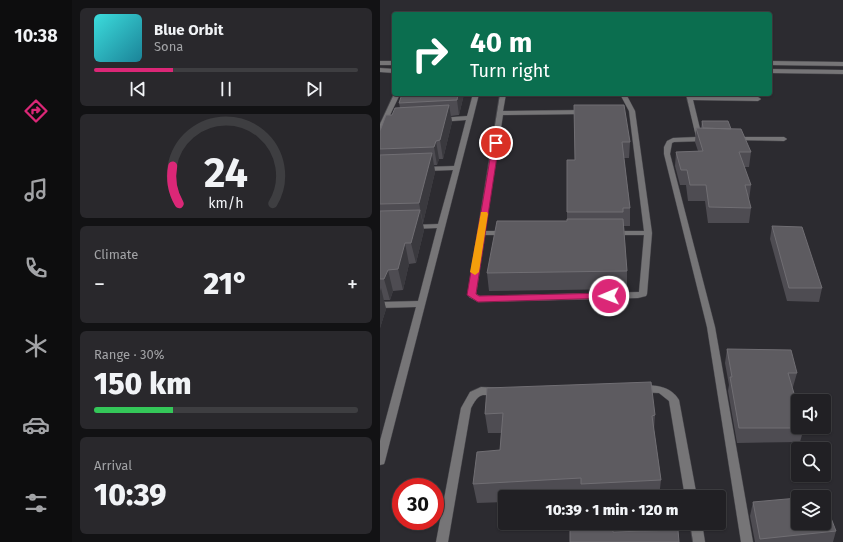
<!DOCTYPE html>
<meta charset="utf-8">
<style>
:root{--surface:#212024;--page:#29282c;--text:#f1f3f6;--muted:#a2a3a6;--line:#3e3e41;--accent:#db2777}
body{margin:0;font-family:"Fira Sans",sans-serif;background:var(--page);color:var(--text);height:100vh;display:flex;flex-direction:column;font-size:15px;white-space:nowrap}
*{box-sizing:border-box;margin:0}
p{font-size:13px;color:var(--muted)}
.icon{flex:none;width:22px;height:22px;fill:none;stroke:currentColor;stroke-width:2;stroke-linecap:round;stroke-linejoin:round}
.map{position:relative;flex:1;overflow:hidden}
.panel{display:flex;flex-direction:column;gap:8px;padding:8px;background:#121214;width:308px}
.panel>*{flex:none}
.banner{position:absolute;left:12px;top:12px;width:380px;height:84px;border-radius:4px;box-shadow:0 1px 3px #0004,0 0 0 1px var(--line);background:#0b6e4f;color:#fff;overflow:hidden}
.buttons{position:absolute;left:411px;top:394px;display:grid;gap:8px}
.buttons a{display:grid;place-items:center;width:40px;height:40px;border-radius:4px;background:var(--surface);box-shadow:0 1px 3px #0004,0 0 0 1px var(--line);font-size:20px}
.speed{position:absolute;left:12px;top:478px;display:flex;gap:8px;font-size:20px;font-weight:700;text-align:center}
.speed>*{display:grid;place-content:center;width:52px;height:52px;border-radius:50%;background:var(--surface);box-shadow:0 1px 3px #0004,0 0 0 1px var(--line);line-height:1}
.speed .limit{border:6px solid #d22;background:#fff;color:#111}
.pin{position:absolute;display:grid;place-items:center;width:34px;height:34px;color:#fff;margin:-17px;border:2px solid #fff;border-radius:50%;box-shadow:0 1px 4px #0007}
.me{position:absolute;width:44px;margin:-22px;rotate:269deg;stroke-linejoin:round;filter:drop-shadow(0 0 3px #0008)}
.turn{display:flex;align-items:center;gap:14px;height:84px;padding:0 12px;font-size:18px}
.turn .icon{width:52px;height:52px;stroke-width:2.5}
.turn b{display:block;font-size:28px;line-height:34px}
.big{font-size:30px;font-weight:800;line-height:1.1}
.panel .tile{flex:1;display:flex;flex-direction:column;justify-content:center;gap:6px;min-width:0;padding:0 14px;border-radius:6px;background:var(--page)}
.panel .dial{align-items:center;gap:0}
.dial svg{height:104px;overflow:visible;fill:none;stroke:var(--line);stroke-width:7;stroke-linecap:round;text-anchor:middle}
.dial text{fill:var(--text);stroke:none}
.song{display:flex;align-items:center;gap:12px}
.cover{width:48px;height:48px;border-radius:6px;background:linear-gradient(135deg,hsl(180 70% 55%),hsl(190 70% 35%))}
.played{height:4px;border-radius:2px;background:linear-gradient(90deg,var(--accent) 30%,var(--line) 30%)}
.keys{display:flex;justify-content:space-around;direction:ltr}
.heat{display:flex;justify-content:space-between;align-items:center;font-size:22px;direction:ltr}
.charge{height:6px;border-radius:3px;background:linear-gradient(90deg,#34c759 30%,var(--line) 0)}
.trip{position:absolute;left:118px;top:490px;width:228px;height:40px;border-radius:4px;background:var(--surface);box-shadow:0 1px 3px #0004,0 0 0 1px var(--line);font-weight:800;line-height:40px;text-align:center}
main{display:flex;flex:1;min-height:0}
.tab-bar{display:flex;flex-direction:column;width:72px;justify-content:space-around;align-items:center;background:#0d0d0e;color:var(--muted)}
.tab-bar .icon{width:28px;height:28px}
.tab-bar .current{color:var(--accent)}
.tab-bar b{font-size:18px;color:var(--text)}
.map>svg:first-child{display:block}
</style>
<main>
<nav class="tab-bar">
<b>10:38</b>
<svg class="icon current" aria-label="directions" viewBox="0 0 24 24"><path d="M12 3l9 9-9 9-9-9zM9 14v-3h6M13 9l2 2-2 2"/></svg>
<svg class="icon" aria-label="music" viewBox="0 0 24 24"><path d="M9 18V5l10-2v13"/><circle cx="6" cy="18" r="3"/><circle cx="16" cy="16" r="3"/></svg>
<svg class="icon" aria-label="phone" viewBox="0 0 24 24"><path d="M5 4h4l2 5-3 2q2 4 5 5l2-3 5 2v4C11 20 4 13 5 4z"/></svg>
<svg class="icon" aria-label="climate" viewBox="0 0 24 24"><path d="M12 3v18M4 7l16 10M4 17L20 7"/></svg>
<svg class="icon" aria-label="car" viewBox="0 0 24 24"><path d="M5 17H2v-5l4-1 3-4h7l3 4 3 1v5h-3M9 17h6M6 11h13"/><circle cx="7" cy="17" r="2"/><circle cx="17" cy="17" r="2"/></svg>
<svg class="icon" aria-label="filters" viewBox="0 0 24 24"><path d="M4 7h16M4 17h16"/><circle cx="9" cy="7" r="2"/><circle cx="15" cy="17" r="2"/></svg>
</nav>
<section class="panel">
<div class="tile">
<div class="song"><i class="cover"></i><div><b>Blue Orbit</b><p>Sona</p></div></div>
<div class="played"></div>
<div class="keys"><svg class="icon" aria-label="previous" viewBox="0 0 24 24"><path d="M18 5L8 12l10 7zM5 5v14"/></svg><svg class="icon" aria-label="pause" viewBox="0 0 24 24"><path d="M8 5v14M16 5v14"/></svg><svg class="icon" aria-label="next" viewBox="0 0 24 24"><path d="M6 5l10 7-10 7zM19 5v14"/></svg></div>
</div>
<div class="tile dial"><svg viewBox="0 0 100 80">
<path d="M14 69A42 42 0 1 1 86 69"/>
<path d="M14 69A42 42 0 0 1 9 40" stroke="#db2777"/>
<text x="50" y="56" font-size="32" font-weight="700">24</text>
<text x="50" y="72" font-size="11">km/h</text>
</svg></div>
<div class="tile"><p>Climate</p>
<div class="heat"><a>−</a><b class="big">21°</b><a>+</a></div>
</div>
<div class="tile"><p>Range · 30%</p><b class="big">150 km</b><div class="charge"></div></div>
<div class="tile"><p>Arrival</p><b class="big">10:39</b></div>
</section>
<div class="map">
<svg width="463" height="542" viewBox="0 0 463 542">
<rect width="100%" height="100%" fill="#2c2b30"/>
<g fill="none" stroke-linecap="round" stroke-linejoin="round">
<defs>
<path id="lane" d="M 14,94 L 20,94 L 3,130 L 0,132 L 0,124 Z
M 93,94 L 99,94 L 93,118 L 5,461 L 4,464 L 0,465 L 0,441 L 36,307 L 0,308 L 0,302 L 38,301 L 57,228 L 32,229 L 28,227 L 32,225 L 58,224 L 73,170 L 45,171 L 42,169 L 45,167 L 74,166 L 86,120 L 60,122 L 57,120 L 60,118 L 87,116 Z"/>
<path id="street" d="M 0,61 L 14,61 L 14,65 L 0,65 Z
M 390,61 L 463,62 L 463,66 L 390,65 Z
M 0,68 L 14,69 L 14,73 L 0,72 Z
M 390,69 L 463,70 L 463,74 L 390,73 Z
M 120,94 L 126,94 L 123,111 L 203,110 L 206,112 L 203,114 L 123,115 L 105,231 L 125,231 L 129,233 L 125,235 L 105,235 L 96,294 L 100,296 L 259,292 L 264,235 L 235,235 L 231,233 L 235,231 L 264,231 L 249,111 L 240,94 L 246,94 L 255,111 L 272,233 L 267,294 L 266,296 L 258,298 L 98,302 L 89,297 L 88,292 Z
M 306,94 L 312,94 L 312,96 L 378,97 L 381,99 L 378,101 L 313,100 L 322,137 L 327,138 L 328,139 L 325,141 L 294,142 L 292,143 L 290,154 L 335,327 L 373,542 L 361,542 L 327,327 L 284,154 L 284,147 L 287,141 L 293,138 L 316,137 Z
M 355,137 L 404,137 L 407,139 L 404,141 L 353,140 L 353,138 Z
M 261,385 C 275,385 291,386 299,400 L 317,497 L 305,497 L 289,401 L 279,393 L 258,392 L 256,389 L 258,386 Z
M 101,387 L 121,388 L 123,391 L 121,394 C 104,399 102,387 91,408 L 68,542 L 56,542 L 81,408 L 90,392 Z
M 310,523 L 322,523 L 325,542 L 313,542 Z"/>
</defs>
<use href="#lane" stroke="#47464b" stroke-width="1"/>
<use href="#street" stroke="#47464b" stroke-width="1"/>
<use href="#lane" fill="#767577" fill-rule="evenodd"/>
<use href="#street" fill="#767577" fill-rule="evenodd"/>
</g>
<path fill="#4e4c52" d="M 84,94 L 79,115 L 71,116 L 72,122 L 63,159 L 59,159 L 57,165 L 54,165 L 55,172 L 43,223 L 44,230 L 36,263 L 29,264 L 23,290 L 13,291 L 10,300 L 4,300 L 6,309 L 0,328 L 0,131 L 12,115 L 20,108 L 19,103 Z
M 194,105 L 250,142 L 249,158 L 244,158 L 250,208 L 250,226 L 244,226 L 247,271 L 247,289 L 109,291 L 107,273 L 187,221 L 187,212 L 195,160 Z
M 322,121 L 351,129 L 371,152 L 369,167 L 364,167 L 371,185 L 369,200 L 371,208 L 369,223 L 328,223 L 325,201 L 308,201 L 306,185 L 300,185 L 295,166 L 296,152 L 318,151 L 315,142 L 316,128 L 321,128 Z
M 392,226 L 442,288 L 439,302 L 407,301 L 390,239 Z
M 347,349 L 417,373 L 413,387 L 412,387 L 424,428 L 420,442 L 357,443 L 348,391 L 349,385 L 345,363 Z
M 107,388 L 275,415 L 274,430 L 281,480 L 279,497 L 125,497 L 125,502 L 97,503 L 93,484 L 120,450 L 121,433 L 108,433 L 105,414 Z
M 373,502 L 456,531 L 453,542 L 375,542 L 370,516 Z"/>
<path fill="#3a393e" d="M 78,94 L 84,94 L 79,115 L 77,100 Z
M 69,105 L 72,122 L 63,159 L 60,140 Z
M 56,141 L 59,159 L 57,165 L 54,147 Z
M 52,153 L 55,172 L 43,223 L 39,203 Z
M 40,210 L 44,230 L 36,263 L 31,243 Z
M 25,243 L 29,264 L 23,290 L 18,269 Z
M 8,270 L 13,291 L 10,300 L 4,279 Z
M 1,288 L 6,309 L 0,328 L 0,291 Z"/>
<path fill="#5d5b60" stroke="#706e73" d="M 22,94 L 78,94 L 77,100 L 19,103 Z
M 69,105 L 60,140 L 56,141 L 54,147 L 0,149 L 0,131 L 6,115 L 12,115 L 15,108 Z
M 194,105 L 244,105 L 250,142 L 242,142 L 250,208 L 243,208 L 243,212 L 187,212 L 187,160 L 195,160 Z
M 322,121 L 348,121 L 351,129 L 323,128 Z
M 316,128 L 361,129 L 371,152 L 359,152 L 371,185 L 365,185 L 371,208 L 329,207 L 326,185 L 310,185 L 307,170 L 301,170 L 296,152 L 323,151 Z
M 52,153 L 39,203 L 0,204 L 0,155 Z
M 40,210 L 31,243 L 25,243 L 18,269 L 8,270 L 4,279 L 0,279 L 0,211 Z
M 187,219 L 243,219 L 247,271 L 107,273 L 117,221 L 187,221 Z
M 392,226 L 422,227 L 442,288 L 409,288 Z
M 347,349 L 411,350 L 417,373 L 408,373 L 418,407 L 418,427 L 424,427 L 424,428 L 359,428 L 350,377 L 352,377 Z
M 271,382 L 275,415 L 272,416 L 281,480 L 201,484 L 201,478 L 93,484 L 97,452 L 120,450 L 123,413 L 105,414 L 107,388 Z
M 442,495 L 443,497 L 425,497 Z
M 418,498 L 418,523 L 444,523 L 444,500 L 456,531 L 380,539 L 373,502 Z
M 233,529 L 233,532 L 298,530 L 299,542 L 190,542 L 190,530 Z"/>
<path fill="#db2777" stroke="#8e194d" d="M 113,141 L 118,141 L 119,143 L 96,294 L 99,296 L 229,293 L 233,296 L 232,298 L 98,302 L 87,295 Z"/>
<path fill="#f59e0b" d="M 101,212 L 107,212 L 108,214 L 99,272 L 95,275 L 90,272 Z"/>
</svg>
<div class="buttons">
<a><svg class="icon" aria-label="sound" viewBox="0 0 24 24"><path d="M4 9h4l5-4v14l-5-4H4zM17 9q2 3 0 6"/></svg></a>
<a><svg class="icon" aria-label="search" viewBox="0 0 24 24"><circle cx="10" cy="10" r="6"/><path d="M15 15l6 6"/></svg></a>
<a><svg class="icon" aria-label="layers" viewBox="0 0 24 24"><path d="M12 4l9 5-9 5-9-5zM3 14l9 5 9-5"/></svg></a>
</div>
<div class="speed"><div class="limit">30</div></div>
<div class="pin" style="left:116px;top:143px;background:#d93025"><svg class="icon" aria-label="arrive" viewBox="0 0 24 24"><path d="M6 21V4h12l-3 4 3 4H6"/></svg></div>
<svg class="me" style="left:229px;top:296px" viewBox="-20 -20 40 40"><circle r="17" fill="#db2777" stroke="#fff" stroke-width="3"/><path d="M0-11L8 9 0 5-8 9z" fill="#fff"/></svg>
<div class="trip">10:39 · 1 min · 120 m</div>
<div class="banner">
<div class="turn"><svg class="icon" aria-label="right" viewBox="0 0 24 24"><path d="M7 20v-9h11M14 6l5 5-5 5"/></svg><div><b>40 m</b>Turn right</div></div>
</div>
</div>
</main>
